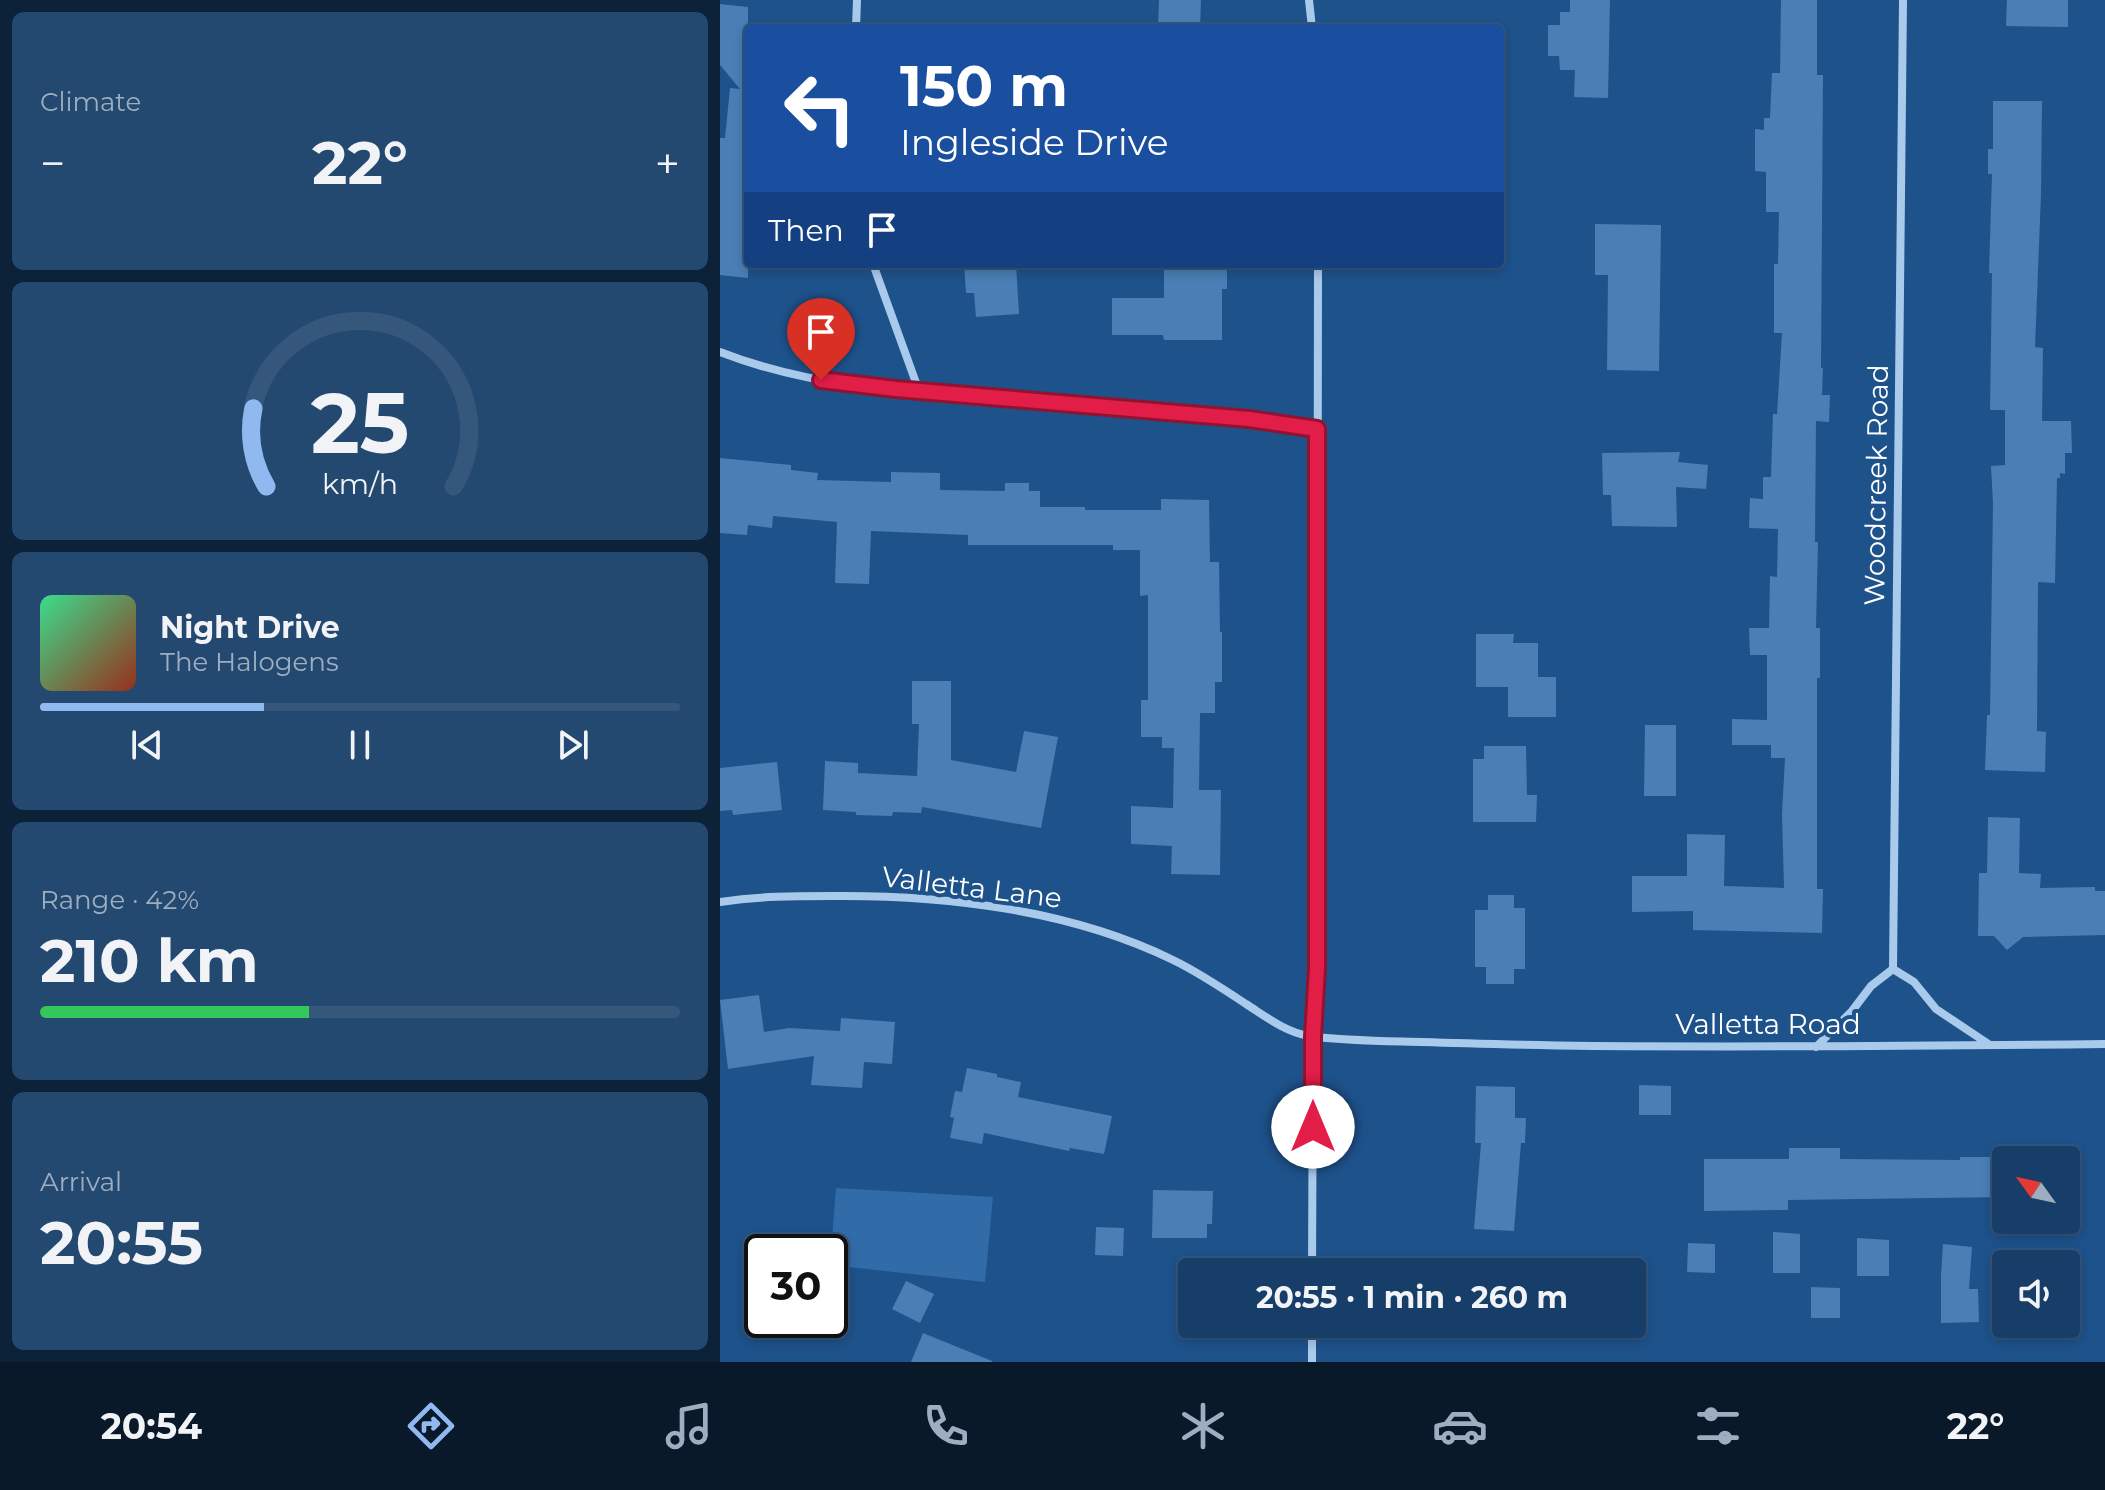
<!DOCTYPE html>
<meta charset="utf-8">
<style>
:root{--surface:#163e68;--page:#234971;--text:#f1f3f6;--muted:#9eaec0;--line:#35577c;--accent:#90b9f0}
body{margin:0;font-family:Montserrat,sans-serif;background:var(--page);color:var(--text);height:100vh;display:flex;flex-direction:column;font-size:30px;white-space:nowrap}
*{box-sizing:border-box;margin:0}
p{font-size:26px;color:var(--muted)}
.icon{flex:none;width:44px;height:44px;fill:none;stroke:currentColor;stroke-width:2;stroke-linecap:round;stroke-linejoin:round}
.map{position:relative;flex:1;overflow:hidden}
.sheet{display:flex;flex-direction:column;gap:12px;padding:12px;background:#0c2239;width:720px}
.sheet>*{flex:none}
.top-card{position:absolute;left:24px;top:24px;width:760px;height:244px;border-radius:8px;box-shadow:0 4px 12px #0003,0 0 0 2px var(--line);background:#1a4fa0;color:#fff;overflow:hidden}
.needle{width:52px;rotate:303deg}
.fabs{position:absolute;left:1272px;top:1146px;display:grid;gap:16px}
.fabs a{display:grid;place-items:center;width:88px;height:88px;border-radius:8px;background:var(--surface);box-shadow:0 4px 12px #0003,0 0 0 2px var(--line);font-size:40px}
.speed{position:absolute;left:24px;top:1234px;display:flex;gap:16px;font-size:40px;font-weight:700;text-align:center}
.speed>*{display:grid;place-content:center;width:104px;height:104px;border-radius:50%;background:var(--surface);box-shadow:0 4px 12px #0003,0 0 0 2px var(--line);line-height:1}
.speed .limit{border:4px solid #111;border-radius:12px;background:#fff;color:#111}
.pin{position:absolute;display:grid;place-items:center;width:68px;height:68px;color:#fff;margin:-82px -34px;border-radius:50% 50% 50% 0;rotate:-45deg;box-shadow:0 0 8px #0007}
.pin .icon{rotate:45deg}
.me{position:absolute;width:88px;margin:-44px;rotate:0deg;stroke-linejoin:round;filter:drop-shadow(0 0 6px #0008)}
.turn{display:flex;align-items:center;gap:28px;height:168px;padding:0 24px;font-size:36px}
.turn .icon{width:104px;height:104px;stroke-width:2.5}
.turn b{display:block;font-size:56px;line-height:68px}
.then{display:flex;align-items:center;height:76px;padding:0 24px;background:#0003;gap:16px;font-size:30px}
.big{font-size:60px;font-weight:700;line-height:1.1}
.sheet .widget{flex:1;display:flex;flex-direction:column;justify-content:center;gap:12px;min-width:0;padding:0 28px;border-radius:12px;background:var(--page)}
.sheet .dial{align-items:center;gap:0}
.dial svg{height:208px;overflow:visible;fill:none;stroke:var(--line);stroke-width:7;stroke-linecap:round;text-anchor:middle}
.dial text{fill:var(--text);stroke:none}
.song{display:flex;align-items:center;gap:24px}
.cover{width:96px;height:96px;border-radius:12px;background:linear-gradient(135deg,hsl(150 70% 55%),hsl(10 70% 35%))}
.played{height:8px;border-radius:4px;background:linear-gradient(90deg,var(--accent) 35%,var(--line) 35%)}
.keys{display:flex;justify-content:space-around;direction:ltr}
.heat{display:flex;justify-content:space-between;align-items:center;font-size:44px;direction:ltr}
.charge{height:12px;border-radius:6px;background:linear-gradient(90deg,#34c759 42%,var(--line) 0)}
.trip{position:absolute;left:458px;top:1258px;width:468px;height:80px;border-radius:8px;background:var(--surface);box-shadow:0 4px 12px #0003,0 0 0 2px var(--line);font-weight:700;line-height:80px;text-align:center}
.tabs{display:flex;height:128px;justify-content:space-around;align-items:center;background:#09192a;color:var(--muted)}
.tabs .icon{width:56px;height:56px}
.tabs .selected{color:var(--accent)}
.tabs b{font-size:36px;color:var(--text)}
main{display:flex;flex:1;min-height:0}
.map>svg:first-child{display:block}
</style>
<main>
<section class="sheet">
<div class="widget"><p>Climate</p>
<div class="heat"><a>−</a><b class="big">22°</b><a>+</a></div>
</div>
<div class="widget dial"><svg viewBox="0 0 100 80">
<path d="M14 69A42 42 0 1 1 86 69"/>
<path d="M14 69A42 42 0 0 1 9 39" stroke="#90b9f0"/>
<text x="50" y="56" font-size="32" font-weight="700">25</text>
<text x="50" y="72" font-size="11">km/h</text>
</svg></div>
<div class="widget">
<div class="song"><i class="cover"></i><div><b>Night Drive</b><p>The Halogens</p></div></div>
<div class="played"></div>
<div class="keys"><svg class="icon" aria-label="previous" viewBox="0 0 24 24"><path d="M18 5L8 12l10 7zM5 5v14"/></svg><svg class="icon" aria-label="pause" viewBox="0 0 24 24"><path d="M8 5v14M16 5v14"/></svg><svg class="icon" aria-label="next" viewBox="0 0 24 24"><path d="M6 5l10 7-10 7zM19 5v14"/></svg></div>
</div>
<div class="widget"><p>Range · 42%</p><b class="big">210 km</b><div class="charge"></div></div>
<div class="widget"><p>Arrival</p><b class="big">20:55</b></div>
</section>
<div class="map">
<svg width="1385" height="1362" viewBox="0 0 1385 1362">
<rect width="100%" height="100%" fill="#1e528b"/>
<path fill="#316ca9" d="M 116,1188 L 273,1197 L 265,1282 L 110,1265 Z"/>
<path fill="#4a7eb5" d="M 439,0 L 481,0 L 480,28 L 438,28 Z
M 850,0 L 890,0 L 888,98 L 854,97 L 855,70 L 840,70 L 839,56 L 828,56 L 828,25 L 840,25 L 840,12 L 850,12 Z
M 1061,0 L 1097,0 L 1097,75 L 1103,75 L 1101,368 L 1103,368 L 1102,395 L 1110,395 L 1109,422 L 1096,421 L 1095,542 L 1098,542 L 1096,628 L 1100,628 L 1100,678 L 1097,678 L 1097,889 L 1103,889 L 1102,933 L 973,930 L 973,911 L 912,912 L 912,876 L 967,876 L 967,834 L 1005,835 L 1004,886 L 1064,888 L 1062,814 L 1065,758 L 1051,758 L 1051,745 L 1012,745 L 1012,719 L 1047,720 L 1047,655 L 1030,655 L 1029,628 L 1049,628 L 1050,576 L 1057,577 L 1058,529 L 1029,528 L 1030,498 L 1043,499 L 1043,477 L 1051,477 L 1053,414 L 1057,414 L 1062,333 L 1054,333 L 1054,264 L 1058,264 L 1059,212 L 1046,212 L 1046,172 L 1035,171 L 1035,129 L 1044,130 L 1044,118 L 1050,118 L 1052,73 L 1060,73 Z
M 1287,0 L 1348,0 L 1348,27 L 1286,26 Z
M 0,4 L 28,7 L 28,278 L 0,275 L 0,138 L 5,138 L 10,88 L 20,89 L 0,65 Z
M 1273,101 L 1322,101 L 1321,194 L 1315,347 L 1323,348 L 1322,421 L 1351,421 L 1352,453 L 1345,453 L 1345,474 L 1340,473 L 1340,478 L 1337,478 L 1335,583 L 1318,582 L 1317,731 L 1326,732 L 1325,772 L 1265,770 L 1267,715 L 1270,715 L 1273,503 L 1271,466 L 1285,465 L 1285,410 L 1270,410 L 1272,273 L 1269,273 L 1272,174 L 1268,174 L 1268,149 L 1273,149 Z
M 875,224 L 941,225 L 939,371 L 887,370 L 888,275 L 875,275 Z
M 244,264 L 296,264 L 299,314 L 256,317 L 254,293 L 246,293 Z
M 444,264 L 507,264 L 507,289 L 502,289 L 502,340 L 444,340 L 443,335 L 392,335 L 392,298 L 444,298 Z
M 960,452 L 958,462 L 988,465 L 986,489 L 956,487 L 957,527 L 892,526 L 891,495 L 883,495 L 882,453 Z
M 0,458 L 71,465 L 71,470 L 98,473 L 97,480 L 171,482 L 171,472 L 220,473 L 220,490 L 285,491 L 285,483 L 309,483 L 309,491 L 320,491 L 320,507 L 365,507 L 365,510 L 441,510 L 441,499 L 489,500 L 490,562 L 499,562 L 500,632 L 502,632 L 502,682 L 495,682 L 495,713 L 480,713 L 479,790 L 501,790 L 500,875 L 451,874 L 452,846 L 411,844 L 411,806 L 453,808 L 454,748 L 442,748 L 442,737 L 421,737 L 421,700 L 428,700 L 428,595 L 420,596 L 420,550 L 393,550 L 393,545 L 248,545 L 248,535 L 151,531 L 149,584 L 115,583 L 117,522 L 53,516 L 52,528 L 28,525 L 27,535 L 0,533 Z
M 756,634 L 794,634 L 793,643 L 818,643 L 818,677 L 836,677 L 836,717 L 788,717 L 788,687 L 756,687 Z
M 192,681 L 231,681 L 231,760 L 296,772 L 304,731 L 338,737 L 321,828 L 202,807 L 201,813 L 173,812 L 172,816 L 136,815 L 136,812 L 103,810 L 105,761 L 138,763 L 138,773 L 197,776 L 199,724 L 192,724 Z
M 925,725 L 956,725 L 956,796 L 924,796 Z
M 764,746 L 806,746 L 807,795 L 817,795 L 816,822 L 753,822 L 753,759 L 764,759 Z
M 57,762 L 62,810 L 13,815 L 12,810 L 0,811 L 0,768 Z
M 1268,817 L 1300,818 L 1299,873 L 1321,874 L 1320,888 L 1375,887 L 1375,891 L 1385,891 L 1385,935 L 1303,937 L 1287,950 L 1274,936 L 1258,936 L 1259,873 L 1267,873 Z
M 768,895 L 794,895 L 794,908 L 805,908 L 805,969 L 794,969 L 794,984 L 766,984 L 766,967 L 755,967 L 755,910 L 768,910 Z
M 39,995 L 44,1032 L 69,1028 L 120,1031 L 121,1018 L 175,1022 L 172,1064 L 144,1062 L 142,1088 L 91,1085 L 94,1056 L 8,1069 L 0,1000 Z
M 247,1068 L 277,1074 L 277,1077 L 301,1082 L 298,1097 L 392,1116 L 384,1154 L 350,1148 L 349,1151 L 264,1133 L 262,1144 L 230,1138 L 234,1118 L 230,1117 L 235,1091 L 242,1092 Z
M 919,1085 L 951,1086 L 951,1115 L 919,1115 Z
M 756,1086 L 795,1087 L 795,1118 L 806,1118 L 805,1143 L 801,1143 L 794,1231 L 754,1229 L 761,1143 L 755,1143 Z
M 1069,1148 L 1120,1148 L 1120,1159 L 1240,1160 L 1240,1157 L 1286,1157 L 1286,1197 L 1068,1200 L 1068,1210 L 984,1211 L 984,1159 L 1069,1159 Z
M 433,1190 L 493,1191 L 492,1224 L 487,1224 L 487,1238 L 432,1238 Z
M 376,1227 L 404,1228 L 403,1256 L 375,1255 Z
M 1053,1232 L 1080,1234 L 1080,1273 L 1053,1273 Z
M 1137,1238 L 1169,1240 L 1169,1276 L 1137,1276 Z
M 968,1243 L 995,1244 L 995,1273 L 967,1272 Z
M 1223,1244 L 1252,1247 L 1249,1289 L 1258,1289 L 1259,1322 L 1221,1323 L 1221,1276 Z
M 186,1281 L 214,1294 L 200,1323 L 172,1309 Z
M 1091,1287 L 1120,1288 L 1120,1318 L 1091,1318 Z
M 203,1333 L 272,1361 L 272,1362 L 191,1362 Z"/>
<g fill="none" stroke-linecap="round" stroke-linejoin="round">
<path stroke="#aacaec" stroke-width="8" d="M 589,0 L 592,28
M 136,28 L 137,0
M 153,264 L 199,391
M 0,352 C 43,369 84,378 130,385 L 529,419 L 597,429
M 0,902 C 39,896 74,896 113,896 C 226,895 351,910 453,960 C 478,972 502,988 526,1004 C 545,1016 565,1032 589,1036 C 626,1041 664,1041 702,1042 C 759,1044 816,1045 873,1046 C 1044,1047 1214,1046 1385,1044
M 1173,969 L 1194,982 L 1216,1009 L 1270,1045
M 1096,1047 L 1132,1011 L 1151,986 L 1173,969 L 1183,0
M 592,1272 L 593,1037 L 597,968 L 598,264
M 592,1362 L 592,1324"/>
</g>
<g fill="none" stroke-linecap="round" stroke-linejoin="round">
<defs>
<path id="route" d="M 101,380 L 176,389 L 529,419 L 597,429 L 597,968 L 593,1037 L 593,1127"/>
</defs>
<use href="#route" stroke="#92132f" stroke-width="20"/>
<use href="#route" stroke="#e11d48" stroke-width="14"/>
</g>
<g text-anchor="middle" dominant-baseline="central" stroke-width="8" stroke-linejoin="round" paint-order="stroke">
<g font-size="28" fill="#fff" stroke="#1e528b">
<text transform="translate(1156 485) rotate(-89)">Woodcreek Road</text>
<text transform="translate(252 887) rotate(7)">Valletta Lane</text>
<text x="1048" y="1024">Valletta Road</text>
</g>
</g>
</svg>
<div class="fabs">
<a><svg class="needle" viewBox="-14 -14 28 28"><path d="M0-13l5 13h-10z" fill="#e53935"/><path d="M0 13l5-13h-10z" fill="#9eaec0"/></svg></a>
<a><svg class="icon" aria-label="sound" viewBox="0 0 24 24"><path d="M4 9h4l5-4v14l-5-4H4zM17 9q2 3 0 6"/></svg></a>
</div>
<div class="speed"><div class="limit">30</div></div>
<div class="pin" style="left:101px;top:380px;background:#d93025"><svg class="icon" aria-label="arrive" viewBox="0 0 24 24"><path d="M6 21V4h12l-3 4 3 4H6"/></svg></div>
<svg class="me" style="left:593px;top:1127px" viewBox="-20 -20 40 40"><circle r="19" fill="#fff"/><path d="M0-13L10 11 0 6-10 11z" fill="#e11d48"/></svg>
<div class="trip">20:55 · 1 min · 260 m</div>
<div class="top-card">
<div class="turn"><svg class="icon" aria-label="left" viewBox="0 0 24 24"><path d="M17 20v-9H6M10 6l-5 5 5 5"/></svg><div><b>150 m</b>Ingleside Drive</div></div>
<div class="then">Then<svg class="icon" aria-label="arrive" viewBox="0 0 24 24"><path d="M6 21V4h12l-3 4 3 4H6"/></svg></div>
</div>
</div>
</main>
<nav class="tabs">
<b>20:54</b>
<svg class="icon selected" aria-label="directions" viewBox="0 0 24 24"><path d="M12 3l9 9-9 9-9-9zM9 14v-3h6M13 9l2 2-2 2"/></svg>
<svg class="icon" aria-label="music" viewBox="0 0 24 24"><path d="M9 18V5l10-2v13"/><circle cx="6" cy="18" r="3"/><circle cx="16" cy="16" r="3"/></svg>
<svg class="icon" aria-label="phone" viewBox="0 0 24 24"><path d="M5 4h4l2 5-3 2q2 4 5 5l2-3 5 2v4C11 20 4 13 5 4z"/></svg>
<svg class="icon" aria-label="climate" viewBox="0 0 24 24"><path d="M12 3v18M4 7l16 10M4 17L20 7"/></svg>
<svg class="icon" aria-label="car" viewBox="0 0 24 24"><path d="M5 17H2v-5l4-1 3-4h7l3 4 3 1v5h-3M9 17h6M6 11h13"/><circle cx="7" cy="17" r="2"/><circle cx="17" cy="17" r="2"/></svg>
<svg class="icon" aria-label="filters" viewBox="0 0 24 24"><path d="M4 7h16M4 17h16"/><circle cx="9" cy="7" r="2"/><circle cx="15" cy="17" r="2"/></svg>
<b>22°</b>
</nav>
